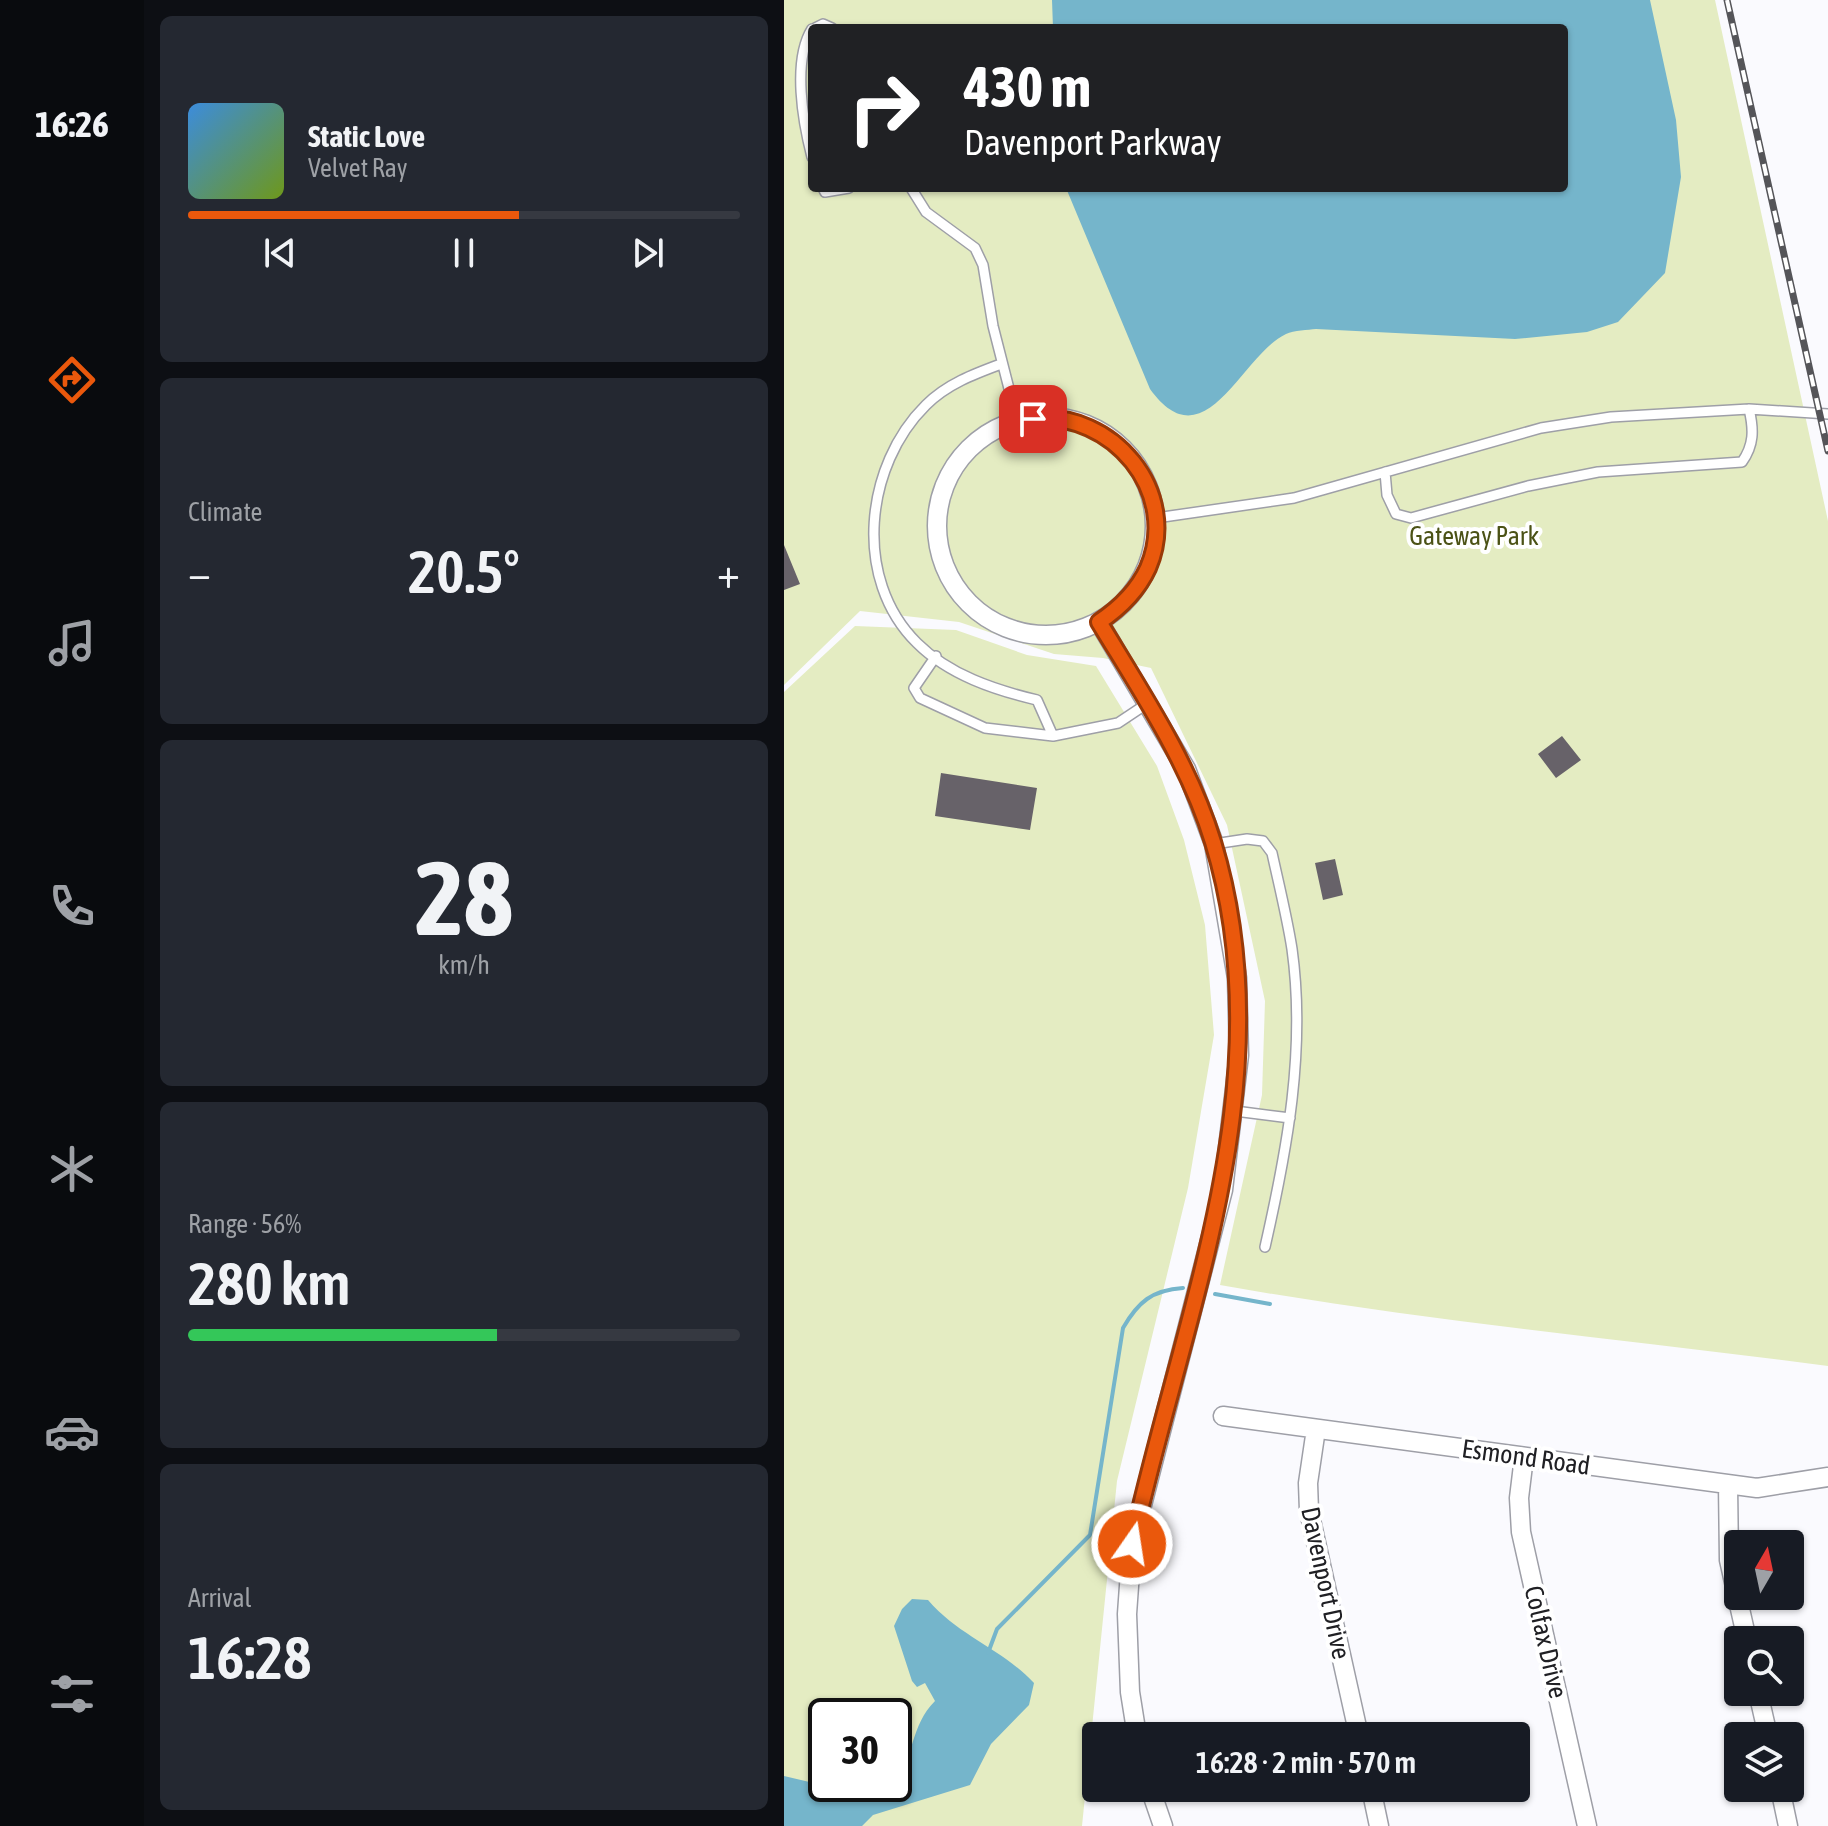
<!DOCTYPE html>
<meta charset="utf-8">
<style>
:root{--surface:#171b24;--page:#242831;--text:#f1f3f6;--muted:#9ea1a6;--line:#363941;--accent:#ea580c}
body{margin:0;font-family:"Asap Condensed",sans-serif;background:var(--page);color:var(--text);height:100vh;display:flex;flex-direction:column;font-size:30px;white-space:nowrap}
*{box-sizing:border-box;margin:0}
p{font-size:26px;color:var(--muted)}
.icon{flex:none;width:44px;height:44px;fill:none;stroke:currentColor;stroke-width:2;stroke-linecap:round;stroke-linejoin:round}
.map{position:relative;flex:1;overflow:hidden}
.details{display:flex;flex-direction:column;gap:16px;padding:16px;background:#0d0f14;width:640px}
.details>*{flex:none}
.hud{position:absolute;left:24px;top:24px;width:760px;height:168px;border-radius:8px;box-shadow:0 2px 6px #0004;background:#202124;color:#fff;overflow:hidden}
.needle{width:52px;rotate:9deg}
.fabs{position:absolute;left:940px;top:1530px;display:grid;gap:16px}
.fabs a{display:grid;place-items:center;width:80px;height:80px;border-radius:8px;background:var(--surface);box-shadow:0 2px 6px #0004;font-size:40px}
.speed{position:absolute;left:24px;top:1698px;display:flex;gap:16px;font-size:40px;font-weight:700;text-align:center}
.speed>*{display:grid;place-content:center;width:104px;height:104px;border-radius:50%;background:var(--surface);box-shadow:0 2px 6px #0004;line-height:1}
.speed .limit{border:4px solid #111;border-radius:12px;background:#fff;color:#111}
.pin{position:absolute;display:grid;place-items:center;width:68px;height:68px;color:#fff;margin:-34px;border-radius:16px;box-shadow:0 4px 12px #0006}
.me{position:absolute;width:88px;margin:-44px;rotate:13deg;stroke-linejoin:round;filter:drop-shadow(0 0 6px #0008)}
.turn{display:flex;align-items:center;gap:28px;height:168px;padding:0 24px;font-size:36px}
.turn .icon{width:104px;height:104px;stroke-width:2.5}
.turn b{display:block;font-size:56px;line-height:68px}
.big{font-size:60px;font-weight:600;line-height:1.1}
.details .card{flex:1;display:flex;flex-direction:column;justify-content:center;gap:12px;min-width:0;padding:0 28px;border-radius:12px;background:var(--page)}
.details .dial{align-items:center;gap:0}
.dial b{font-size:104px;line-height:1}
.song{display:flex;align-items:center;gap:24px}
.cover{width:96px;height:96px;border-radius:12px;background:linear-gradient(135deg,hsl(210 70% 55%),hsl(80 70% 35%))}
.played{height:8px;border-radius:4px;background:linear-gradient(90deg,var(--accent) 60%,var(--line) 60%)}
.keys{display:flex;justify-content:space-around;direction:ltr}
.heat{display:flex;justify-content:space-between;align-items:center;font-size:44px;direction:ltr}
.charge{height:12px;border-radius:6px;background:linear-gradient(90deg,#34c759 56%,var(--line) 0)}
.trip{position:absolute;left:298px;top:1722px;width:448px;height:80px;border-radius:8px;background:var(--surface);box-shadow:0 2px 6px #0004;font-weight:600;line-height:80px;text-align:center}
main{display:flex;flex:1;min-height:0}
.tabs{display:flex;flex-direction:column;width:144px;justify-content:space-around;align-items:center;background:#090b0e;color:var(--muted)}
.tabs .icon{width:56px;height:56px}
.tabs .on{color:var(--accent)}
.tabs b{font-size:36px;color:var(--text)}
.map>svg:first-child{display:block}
</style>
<main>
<nav class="tabs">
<b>16:26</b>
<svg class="icon on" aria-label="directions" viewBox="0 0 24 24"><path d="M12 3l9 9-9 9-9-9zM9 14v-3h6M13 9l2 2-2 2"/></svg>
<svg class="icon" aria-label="music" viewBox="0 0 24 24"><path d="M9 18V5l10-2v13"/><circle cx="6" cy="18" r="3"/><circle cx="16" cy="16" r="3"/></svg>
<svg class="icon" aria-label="phone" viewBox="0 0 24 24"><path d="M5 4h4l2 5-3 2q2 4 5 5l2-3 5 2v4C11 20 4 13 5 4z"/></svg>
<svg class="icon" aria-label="climate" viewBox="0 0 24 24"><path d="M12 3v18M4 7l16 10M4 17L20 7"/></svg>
<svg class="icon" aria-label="car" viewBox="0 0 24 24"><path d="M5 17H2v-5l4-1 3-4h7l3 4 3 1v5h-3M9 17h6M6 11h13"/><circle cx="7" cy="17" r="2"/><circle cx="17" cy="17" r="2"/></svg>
<svg class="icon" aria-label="filters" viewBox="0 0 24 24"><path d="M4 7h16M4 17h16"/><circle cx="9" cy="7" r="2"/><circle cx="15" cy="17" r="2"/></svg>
</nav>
<section class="details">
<div class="card">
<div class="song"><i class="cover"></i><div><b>Static Love</b><p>Velvet Ray</p></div></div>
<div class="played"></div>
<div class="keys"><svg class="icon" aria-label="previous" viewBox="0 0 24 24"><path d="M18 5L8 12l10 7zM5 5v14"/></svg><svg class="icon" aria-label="pause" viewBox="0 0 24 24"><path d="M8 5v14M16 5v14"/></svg><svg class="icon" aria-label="next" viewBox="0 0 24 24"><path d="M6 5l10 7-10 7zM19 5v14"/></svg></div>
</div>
<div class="card"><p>Climate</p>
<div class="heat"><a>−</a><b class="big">20.5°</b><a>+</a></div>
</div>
<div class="card dial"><b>28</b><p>km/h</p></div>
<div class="card"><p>Range · 56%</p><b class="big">280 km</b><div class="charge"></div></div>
<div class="card"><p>Arrival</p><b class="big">16:28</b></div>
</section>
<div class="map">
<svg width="1044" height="1826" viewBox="0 0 1044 1826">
<rect width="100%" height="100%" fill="#fafafe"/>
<path fill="#e4ecc2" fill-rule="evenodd" d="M 0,0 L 931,0 L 1044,521 L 1044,1366 C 841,1339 637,1321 436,1285 L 478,1095 L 481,1001 L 443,825 L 367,668 L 319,658 L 270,654 L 175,622 L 76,611 L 0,685 ZM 28,28 L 780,28 L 780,188 L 28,188 Z
M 71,626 L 172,630 L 243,655 L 312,666 L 373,766 L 400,840 L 421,925 L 430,1035 L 404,1188 L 333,1481 L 298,1826 L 0,1826 L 0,692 ZM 42,1716 L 110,1716 L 110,1784 L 42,1784 Z"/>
<path fill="#75b5cb" d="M 268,0 L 866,0 L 892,120 L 897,177 L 881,273 L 834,322 L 803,332 L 731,339 L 532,329 C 524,330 510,330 502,334 C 457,355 421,465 366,389 L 282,188 L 780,188 L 780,28 L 269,28 Z
M 128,1599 L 144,1600 C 176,1637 217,1648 250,1683 L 245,1705 L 207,1744 L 186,1785 L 89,1815 L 78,1826 L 0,1826 L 0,1776 L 89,1797 C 135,1776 119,1733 151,1701 L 141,1683 L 133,1687 L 128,1681 L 110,1626 L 118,1609 Z"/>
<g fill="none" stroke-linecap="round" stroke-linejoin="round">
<path stroke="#75b5cb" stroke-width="4" d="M 431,1294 L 486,1304
M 204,1653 L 213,1629 L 306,1535 L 339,1328 C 354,1302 368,1290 399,1288"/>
</g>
<path fill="#676269" d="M 0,545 L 16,584 L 0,590 Z
M 778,736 L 797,760 L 772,778 L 754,754 Z
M 157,773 L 253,788 L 246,830 L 151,816 Z
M 551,859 L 559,895 L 539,900 L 531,863 Z"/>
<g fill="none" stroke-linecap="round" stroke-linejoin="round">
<defs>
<path id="service" d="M 31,28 L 39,24 L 48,28
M 28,29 C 8,61 19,122 28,157
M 39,188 L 41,192 L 65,188
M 127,188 L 142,212 L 191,248 L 199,265 L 209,326 L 233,420
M 217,364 C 190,374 163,384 142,405 C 81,465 68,579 133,643 C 165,675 211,690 253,700 L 269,736 L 334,723 L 364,703
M 601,472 L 603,495 L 612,514 L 627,518 L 744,486 L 814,472 L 958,462 C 970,445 970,430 965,409
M 372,518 L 510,498 L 757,428 L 827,417 L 965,409 L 1044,414
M 152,656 L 130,688 L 136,698 L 201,728 L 269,736
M 430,844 L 463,839 L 479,841 L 488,853 C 495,885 503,917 508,949 C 522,1050 503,1150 481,1247
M 451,1111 L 506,1118"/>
<path id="minor" d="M153 526a109 109 0 1 1 218 0a109 109 0 1 1-218 0Z
M 315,622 L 402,769 L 430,844 L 453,978 L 455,1055 L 439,1190 L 348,1544 L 343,1614 L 346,1692 L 353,1736
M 439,1416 L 973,1488 L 1044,1477
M 532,1429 L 524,1483 L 525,1511 L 575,1736
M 740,1457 L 735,1498 L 737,1532 L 803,1826
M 944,1484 L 945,1560 L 963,1640
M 974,1692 L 984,1736
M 366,1788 L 379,1826
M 587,1788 L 595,1826
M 996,1788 L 1004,1826"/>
</defs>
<use href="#service" stroke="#9e9fa7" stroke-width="12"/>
<use href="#minor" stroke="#9e9fa7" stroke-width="21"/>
<use href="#service" stroke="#fff" stroke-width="9"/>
<use href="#minor" stroke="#fff" stroke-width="18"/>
<defs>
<path id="rail" d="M 943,0 L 1044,451"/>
</defs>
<use href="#rail" stroke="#555559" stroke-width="7"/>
<use href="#rail" stroke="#fff" stroke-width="4" stroke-dasharray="12" stroke-linecap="butt"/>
</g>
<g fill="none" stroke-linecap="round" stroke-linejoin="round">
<defs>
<path id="route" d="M 249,419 C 328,410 397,492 364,568 C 353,592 336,608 315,622 C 358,693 405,763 429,842 C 502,1080 399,1313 348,1544"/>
</defs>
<use href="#route" stroke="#983908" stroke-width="20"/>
<use href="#route" stroke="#ea580c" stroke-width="14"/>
</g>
<g text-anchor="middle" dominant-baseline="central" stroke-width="8" stroke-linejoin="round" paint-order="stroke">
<g font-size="26" fill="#4b5216" stroke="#fff">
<text x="690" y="536">Gateway Park</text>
</g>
<g font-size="26" fill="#202024" stroke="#fff">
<text transform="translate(742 1457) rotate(8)">Esmond Road</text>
<text transform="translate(542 1583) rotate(78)">Davenport Drive</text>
<text transform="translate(762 1642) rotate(77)">Colfax Drive</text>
</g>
</g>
</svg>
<div class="fabs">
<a><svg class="needle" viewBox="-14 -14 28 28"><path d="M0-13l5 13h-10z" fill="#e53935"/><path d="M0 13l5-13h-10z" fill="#9ea1a6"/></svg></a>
<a><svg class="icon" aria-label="search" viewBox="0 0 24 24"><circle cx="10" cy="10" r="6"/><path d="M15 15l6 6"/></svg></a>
<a><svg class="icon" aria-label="layers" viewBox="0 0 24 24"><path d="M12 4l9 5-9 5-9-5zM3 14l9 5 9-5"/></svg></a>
</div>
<div class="speed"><div class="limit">30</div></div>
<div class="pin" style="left:249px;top:419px;background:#d93025"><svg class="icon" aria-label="arrive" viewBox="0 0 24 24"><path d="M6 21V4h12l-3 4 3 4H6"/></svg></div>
<svg class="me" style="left:348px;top:1544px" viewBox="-20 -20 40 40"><circle r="17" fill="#ea580c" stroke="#fff" stroke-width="3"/><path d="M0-11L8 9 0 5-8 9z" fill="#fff"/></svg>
<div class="trip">16:28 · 2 min · 570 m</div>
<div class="hud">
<div class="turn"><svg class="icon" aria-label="right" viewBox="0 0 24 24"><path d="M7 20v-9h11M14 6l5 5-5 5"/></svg><div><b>430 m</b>Davenport Parkway</div></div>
</div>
</div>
</main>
